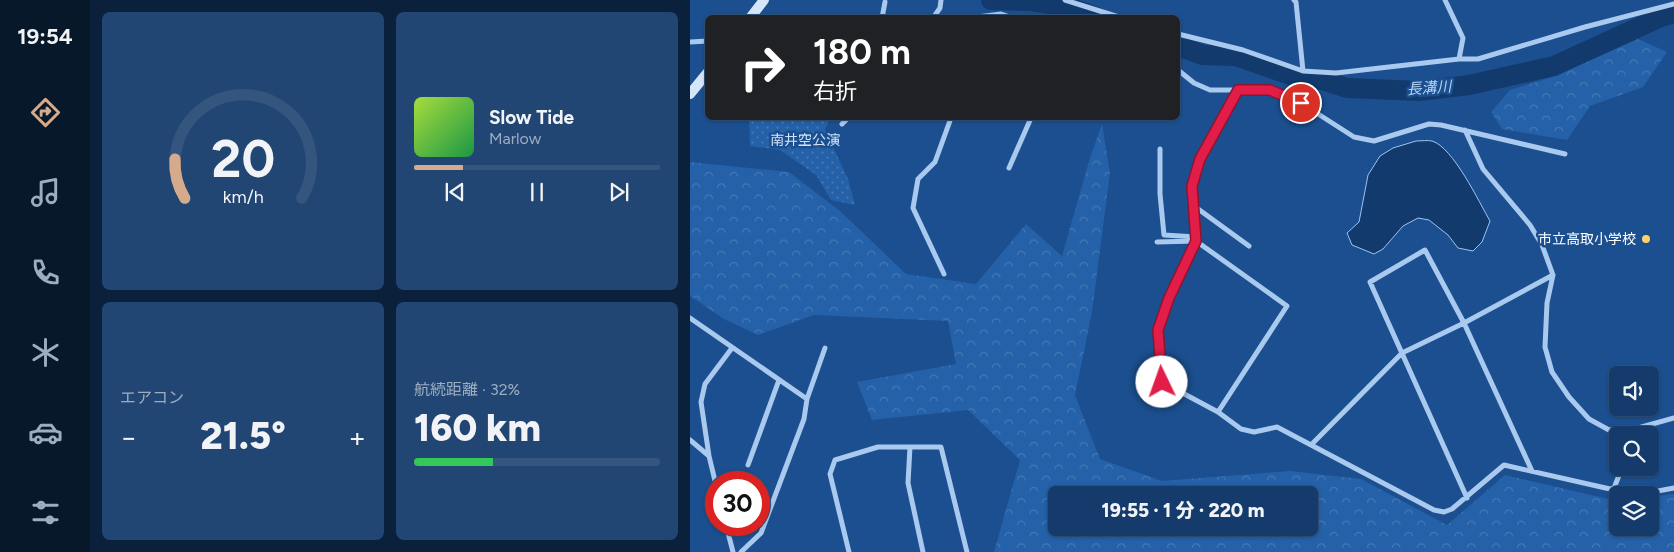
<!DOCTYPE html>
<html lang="ja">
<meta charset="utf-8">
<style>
:root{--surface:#143b6b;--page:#214673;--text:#f1f3f6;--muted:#9dadc1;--line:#33557e;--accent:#d6ab8b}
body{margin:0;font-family:Figtree,"Noto Sans JP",sans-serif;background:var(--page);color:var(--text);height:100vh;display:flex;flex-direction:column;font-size:19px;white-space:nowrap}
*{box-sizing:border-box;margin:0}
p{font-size:16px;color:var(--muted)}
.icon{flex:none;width:28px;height:28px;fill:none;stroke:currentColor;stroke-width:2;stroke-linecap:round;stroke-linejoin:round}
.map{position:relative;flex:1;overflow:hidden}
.sheet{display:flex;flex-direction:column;gap:12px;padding:12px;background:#0b203b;width:600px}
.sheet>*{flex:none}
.top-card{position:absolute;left:15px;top:15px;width:475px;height:105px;border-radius:8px;box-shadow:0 1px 4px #0004,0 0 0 1px var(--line);background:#202124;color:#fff;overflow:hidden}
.tools{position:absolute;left:919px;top:366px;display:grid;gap:10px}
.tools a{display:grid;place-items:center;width:50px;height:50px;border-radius:8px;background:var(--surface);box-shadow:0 1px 4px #0004,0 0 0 1px var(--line);font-size:25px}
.speed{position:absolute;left:15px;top:471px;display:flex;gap:10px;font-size:25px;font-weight:700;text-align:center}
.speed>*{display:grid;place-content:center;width:65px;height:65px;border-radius:50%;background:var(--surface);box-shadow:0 1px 4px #0004,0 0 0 1px var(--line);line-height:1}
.speed .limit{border:8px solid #d22;background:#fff;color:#111}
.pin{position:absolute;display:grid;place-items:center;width:42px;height:42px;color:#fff;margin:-21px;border:2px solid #fff;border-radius:50%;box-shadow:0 1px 5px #0007}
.me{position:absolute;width:55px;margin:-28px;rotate:357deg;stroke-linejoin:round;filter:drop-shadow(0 0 4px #0008)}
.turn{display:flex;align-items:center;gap:18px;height:105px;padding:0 25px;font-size:22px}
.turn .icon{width:65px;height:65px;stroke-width:2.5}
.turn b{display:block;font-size:35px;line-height:42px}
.big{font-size:38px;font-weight:800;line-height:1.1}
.sheet .tile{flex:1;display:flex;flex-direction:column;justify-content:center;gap:8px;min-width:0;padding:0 18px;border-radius:8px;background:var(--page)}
.sheet .dial{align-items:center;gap:0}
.dial svg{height:130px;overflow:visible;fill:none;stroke:var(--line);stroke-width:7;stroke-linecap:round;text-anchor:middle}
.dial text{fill:var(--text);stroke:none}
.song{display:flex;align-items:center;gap:15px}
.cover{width:60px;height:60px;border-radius:8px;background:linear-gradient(135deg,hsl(80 70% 55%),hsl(140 70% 35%))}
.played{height:5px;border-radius:2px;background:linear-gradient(90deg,var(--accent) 20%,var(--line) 20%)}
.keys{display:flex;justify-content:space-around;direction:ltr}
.heat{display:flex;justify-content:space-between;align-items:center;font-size:28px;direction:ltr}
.charge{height:8px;border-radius:4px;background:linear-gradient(90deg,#34c759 32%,var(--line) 0)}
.sheet .tiles{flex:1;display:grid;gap:12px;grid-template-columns:repeat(2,1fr)}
.trip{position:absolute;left:358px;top:486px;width:270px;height:50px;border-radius:8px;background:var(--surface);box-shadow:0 1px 4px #0004,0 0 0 1px var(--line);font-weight:800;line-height:50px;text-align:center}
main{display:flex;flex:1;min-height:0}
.tabs{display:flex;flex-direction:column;width:90px;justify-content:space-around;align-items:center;background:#08182b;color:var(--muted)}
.tabs .icon{width:35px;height:35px}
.tabs .active{color:var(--accent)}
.tabs b{font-size:22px;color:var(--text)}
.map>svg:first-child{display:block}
</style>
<main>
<nav class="tabs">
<b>19:54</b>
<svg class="icon active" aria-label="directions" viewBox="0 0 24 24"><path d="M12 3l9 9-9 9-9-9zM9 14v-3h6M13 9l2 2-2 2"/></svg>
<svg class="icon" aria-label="music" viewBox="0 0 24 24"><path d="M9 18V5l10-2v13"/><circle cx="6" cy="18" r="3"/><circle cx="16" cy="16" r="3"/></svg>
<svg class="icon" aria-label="phone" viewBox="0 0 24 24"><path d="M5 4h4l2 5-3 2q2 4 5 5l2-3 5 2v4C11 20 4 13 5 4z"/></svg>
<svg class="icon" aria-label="climate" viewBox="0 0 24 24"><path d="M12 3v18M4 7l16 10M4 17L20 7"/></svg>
<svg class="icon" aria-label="car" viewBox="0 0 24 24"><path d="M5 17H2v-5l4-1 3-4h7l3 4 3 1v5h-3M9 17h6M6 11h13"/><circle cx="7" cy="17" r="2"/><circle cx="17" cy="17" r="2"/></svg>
<svg class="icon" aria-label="filters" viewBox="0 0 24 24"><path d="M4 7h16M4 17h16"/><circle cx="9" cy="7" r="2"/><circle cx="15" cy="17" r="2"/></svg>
</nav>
<section class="sheet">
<div class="tiles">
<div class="tile dial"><svg viewBox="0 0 100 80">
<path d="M14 69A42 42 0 1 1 86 69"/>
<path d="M14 69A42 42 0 0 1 8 45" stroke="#d6ab8b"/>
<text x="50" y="56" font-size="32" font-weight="700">20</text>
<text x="50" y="72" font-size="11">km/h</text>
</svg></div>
<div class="tile">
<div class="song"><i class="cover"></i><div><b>Slow Tide</b><p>Marlow</p></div></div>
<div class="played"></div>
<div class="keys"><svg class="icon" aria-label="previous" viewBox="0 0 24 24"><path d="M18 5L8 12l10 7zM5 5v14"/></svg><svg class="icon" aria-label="pause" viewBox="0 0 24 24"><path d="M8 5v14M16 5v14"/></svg><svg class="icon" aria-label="next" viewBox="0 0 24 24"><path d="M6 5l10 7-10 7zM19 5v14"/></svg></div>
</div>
<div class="tile"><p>エアコン</p>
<div class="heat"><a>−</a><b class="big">21.5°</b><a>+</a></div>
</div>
<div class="tile"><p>航続距離 · 32%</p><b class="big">160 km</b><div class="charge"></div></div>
</div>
</section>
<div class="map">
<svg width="984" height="552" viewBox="0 0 984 552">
<defs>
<pattern id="forest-crowns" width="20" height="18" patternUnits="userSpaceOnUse" patternTransform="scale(1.25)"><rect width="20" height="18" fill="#2461a8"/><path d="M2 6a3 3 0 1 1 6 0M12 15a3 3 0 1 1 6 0" fill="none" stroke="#4579b5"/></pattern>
<pattern id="park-dots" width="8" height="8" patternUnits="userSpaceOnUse" patternTransform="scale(1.25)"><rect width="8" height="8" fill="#2461a8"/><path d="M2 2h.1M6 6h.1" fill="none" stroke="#4579b5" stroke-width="1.8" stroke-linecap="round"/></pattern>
</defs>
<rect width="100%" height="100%" fill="#1b4f8f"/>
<path fill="url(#forest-crowns)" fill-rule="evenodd" d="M 948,39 L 977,52 L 953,87 L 900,106 L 877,140 L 812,129 L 801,112 L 820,90 L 862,77 Z
M 412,124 L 420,173 L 402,312 L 385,395 L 410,459 L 472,481 L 600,471 L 671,479 L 757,525 L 815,475 L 927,501 L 928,528 L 960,528 L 960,497 L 984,494 L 984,552 L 304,552 L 330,460 L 278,410 L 182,420 L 167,382 L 266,364 L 258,321 L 124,315 L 68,335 L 34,319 L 0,296 L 0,162 L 99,172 L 150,211 L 216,274 L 286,284 L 336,224 L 372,256 L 399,161 ZM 366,495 L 619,495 L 619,528 L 366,528 Z"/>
<path fill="url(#park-dots)" d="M 59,118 L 140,118 L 135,130 L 158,179 L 165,205 L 141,200 L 126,175 L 90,150 L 60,146 Z"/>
<path fill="#123a6d" stroke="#9cc4f0" d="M 726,141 C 731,141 738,140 742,141 C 763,147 789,202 800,221 L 792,242 L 783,251 L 768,248 L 758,235 L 739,220 L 728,218 L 713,226 L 693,249 L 684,254 L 662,245 L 657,233 L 669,222 L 678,175 L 690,156 L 703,148 Z"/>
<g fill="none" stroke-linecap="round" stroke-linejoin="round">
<path stroke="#123a6d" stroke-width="20" d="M 301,0 L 341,1 L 379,7 L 409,18
M 488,46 L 513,55 L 546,56 L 612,79 L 632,80 L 657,88 L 729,91 L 779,85 L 864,66 L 971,17 L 984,13"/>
<path stroke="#a9c9ee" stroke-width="5" d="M 375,0 L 432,18
M 604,0 L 606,2 L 613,71
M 755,0 L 773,38 L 769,59
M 192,18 L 195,2
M 243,18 L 250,8 L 251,0
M 279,18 L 311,14 L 323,18
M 488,34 L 553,50 L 613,71 L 646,73 L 769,59 L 788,59 L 895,27 L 984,4
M 0,42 L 18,41
M 488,70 L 504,83 L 520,90 L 580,90 L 611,103 L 664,137 L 684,141 L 739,124 L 751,125 L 875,154
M 547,90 L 510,159 L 502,186 L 506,241 L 479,298 L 469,331 L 472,382 L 528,412 L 551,429 L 564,432 L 587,427 L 744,510 L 754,512 L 762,509 L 814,465 L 920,489 L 924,488 L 944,495
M 152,124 L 158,118
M 775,130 L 793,169 L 840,225 L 852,245 L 863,275 L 857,303 L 855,347 L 862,372 L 879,397 L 899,419 L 919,430 L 948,428 L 984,418
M 470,149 L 470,194 L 474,235 L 506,237
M 319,168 L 341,118
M 504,206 L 559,246
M 467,242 L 506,241 L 597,306 L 528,412
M 254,274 L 223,208 L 228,179 L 245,162 L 261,118
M 0,318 L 117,399
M 0,440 L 19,456 L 26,485
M 621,445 L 712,353 L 774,323 L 863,275
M 220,447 L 218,483 L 233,552
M 19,456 L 11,402 L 15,384 L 42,348
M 58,465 L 89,380
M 924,488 L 932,468
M 947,495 L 984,488
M 777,498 L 680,282 L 735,250 L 774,323 L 842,471
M 36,525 L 43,552
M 51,552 L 71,533 L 114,419 L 117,399 L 135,348
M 159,552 L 140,474 L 145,460 L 188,447 L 251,447 L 277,552"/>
<path stroke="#d6e6fa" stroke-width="10" d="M 60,18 L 74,0
M 0,94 L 18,72"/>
</g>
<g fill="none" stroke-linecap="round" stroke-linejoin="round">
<defs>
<path id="route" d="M 472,382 L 468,330 L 479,298 L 506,241 L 502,186 L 510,159 L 548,90 L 580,90 L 611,103"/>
</defs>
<use href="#route" stroke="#92132f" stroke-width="12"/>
<use href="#route" stroke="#e11d48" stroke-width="9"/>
</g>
<circle fill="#ffd166" stroke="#1b4f8f" stroke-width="2" cx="956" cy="239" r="5"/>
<g text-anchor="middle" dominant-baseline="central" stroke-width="5" stroke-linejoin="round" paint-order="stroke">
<g font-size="14" fill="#cfe3fa" stroke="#1b4f8f">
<text x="115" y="140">南井空公演</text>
</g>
<g font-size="14" fill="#fff" stroke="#1b4f8f" text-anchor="end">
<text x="946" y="239">市立高取小学校</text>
</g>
<g font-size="15" font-style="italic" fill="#b5d3f5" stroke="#1b4f8f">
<text transform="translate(739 88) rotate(-4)">長溝川</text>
</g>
</g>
</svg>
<div class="tools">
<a><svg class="icon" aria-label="sound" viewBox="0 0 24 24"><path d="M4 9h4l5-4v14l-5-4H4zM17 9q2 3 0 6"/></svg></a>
<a><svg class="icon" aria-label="search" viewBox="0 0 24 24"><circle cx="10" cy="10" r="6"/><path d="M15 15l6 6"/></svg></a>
<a><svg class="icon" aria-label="layers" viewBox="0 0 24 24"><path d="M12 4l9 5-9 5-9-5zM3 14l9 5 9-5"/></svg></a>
</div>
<div class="speed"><div class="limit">30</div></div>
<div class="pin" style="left:611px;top:103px;background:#d93025"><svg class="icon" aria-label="arrive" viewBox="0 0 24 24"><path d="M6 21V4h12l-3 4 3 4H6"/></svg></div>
<svg class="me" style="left:472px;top:382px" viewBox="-20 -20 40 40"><circle r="19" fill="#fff"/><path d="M0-13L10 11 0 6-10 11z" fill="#e11d48"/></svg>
<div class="trip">19:55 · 1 分 · 220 m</div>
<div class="top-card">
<div class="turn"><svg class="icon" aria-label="right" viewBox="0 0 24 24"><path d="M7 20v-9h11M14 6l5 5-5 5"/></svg><div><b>180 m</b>右折</div></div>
</div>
</div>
</main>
